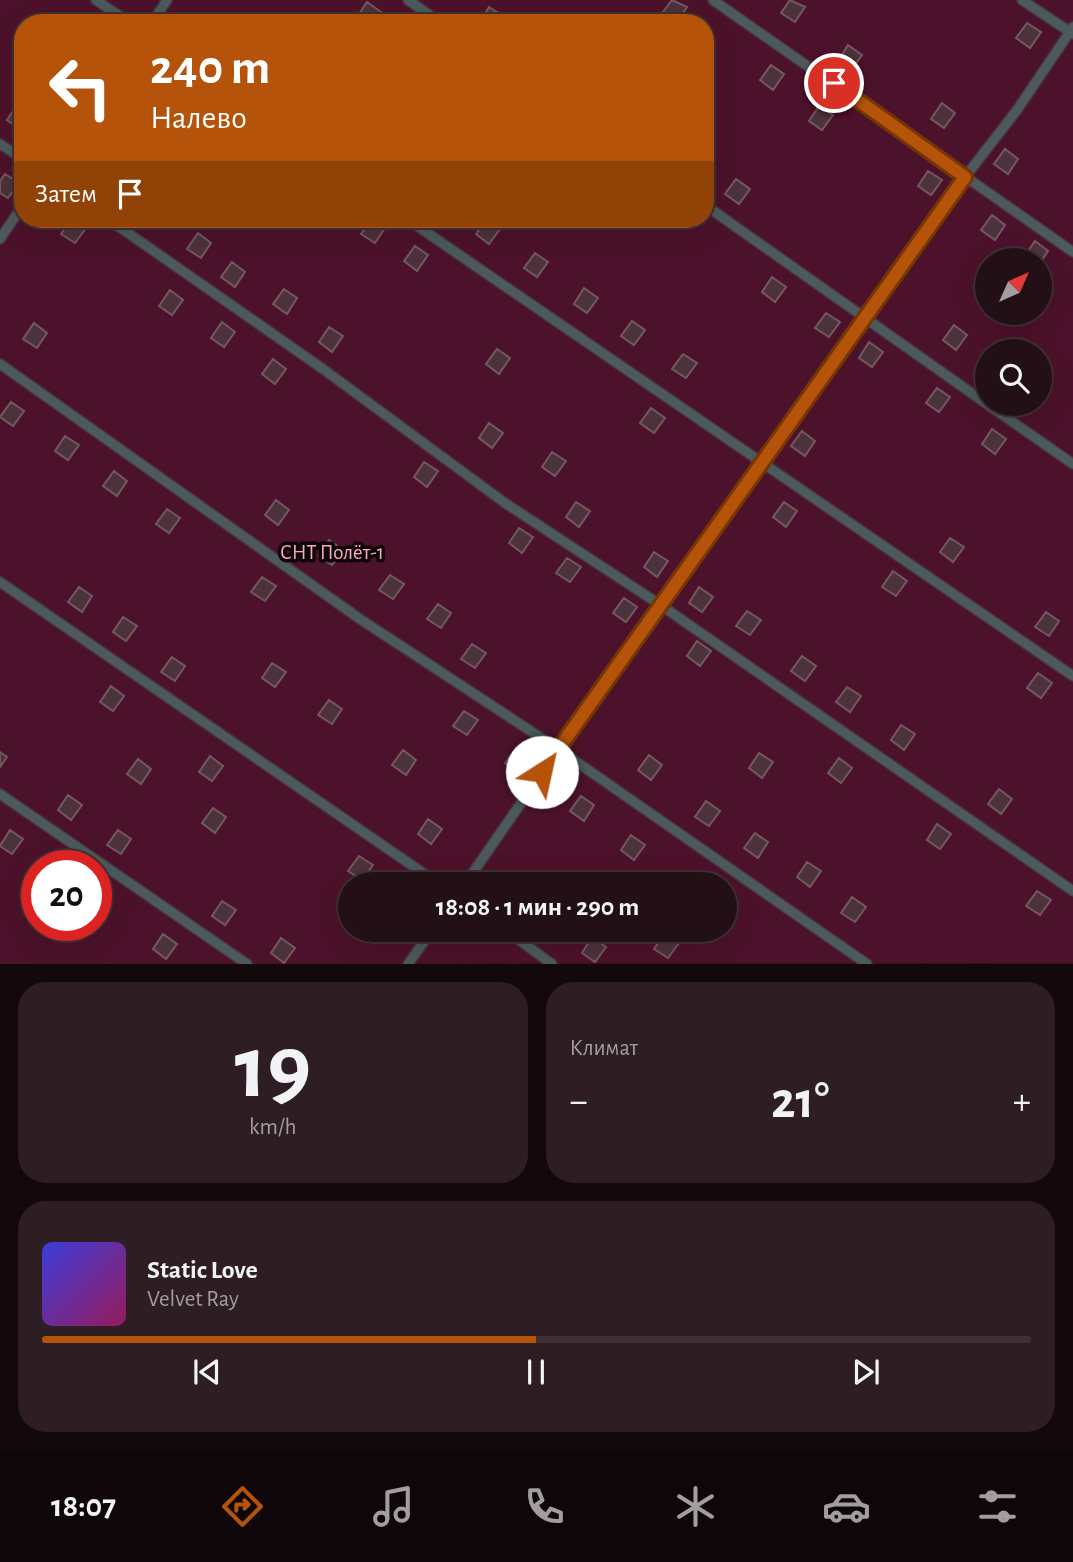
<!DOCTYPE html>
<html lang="ru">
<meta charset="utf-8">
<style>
:root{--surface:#221016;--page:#2e1e23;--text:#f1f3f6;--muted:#a29da1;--line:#3f3035;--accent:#b45309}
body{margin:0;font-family:"Alegreya Sans",sans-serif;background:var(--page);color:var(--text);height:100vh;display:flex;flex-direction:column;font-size:26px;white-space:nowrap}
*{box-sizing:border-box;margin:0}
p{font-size:23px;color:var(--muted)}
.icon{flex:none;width:38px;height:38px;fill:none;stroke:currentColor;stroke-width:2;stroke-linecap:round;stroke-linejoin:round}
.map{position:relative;height:964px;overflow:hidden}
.details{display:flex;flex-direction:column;gap:18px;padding:18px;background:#13090c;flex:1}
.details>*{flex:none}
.hud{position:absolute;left:14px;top:14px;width:700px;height:214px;border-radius:28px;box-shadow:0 7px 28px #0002,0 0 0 2px var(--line);background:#b45309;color:#fff;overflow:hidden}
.needle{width:46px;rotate:45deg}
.controls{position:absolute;left:975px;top:248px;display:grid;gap:14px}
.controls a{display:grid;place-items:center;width:77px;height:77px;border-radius:50%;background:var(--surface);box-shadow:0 7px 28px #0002,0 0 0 2px var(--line);font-size:35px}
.speed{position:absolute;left:21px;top:850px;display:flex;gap:14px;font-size:35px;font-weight:700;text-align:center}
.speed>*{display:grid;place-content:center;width:91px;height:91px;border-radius:50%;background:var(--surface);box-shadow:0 7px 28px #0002,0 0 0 2px var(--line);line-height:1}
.speed .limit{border:10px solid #d22;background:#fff;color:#111}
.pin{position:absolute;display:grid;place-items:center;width:60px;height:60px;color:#fff;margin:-30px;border:4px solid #fff;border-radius:50%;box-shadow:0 2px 7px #0007}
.me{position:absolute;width:77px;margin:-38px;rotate:35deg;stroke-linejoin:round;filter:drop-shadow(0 0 5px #0008)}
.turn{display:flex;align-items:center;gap:24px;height:147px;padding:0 21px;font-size:32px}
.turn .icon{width:91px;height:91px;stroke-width:2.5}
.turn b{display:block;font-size:49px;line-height:60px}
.then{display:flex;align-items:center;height:66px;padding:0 21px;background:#0003;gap:14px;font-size:26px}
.big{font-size:52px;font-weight:700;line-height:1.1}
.details .tile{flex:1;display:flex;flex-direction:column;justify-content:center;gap:10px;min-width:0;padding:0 24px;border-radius:28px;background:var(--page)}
.details .dial{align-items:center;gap:0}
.dial b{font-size:91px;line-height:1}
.song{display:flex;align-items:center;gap:21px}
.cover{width:84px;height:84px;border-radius:10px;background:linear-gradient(135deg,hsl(240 70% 55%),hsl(330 70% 35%))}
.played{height:7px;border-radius:4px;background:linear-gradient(90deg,var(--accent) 50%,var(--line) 50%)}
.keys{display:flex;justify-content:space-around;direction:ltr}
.heat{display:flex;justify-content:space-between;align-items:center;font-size:38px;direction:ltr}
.details .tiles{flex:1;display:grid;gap:18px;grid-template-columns:1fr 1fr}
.tile:last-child{grid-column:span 2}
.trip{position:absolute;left:338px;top:872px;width:399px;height:70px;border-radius:35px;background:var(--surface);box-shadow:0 7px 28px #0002,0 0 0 2px var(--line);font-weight:700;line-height:70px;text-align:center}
.dock{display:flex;height:112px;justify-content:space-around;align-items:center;background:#0e0609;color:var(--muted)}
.dock .icon{width:49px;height:49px}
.dock .selected{color:var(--accent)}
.dock b{font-size:32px;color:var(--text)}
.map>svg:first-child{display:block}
</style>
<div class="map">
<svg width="1073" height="964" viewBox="0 0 1073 964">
<rect width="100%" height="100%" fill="#2d161e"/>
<path fill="#4d122b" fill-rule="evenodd" d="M 0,0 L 1073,0 L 1073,963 L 0,964 ZM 23,23 L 705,23 L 705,219 L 23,219 ZM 987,261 L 1040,261 L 1040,313 L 987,313 ZM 987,352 L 1040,352 L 1040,404 L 987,404 ZM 37,866 L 96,866 L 96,926 L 37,926 ZM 350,884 L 724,884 L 724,929 L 350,929 Z"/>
<path fill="#4c323b" stroke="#745860" stroke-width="2" d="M 672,0 L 687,7 L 677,22 L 663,12 Z
M 790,0 L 805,7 L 795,22 L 781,13 Z
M 367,2 L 381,12 L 373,23 L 364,23 L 357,17 Z
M 489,7 L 503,16 L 498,23 L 480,23 Z
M 1027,23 L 1041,32 L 1030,48 L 1016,38 Z
M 848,45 L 862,55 L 851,70 L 838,61 Z
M 771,65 L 784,74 L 773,90 L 760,80 Z
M 942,103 L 955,113 L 944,128 L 931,119 Z
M 17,105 L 23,109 L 20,129 L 7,120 Z
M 819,106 L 833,115 L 822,130 L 809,121 Z
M 1005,149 L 1018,159 L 1008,174 L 994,164 Z
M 928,171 L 942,180 L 931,195 L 918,186 Z
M 5,174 L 19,183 L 8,198 L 0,193 L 0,181 Z
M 736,179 L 750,189 L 739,204 L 725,194 Z
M 992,215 L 1005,225 L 995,240 L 981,230 Z
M 72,219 L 86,228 L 75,243 L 61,234 Z
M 372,219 L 385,228 L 375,243 L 361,234 Z
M 487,219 L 500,229 L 489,244 L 476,234 Z
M 198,233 L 211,243 L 201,258 L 187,249 Z
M 1035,241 L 1048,251 L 1040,263 L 1024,257 Z
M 415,246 L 428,255 L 417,271 L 404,261 Z
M 535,253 L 548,262 L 537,277 L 524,268 Z
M 232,262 L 245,272 L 235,287 L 221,277 Z
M 772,277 L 786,287 L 775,302 L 762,292 Z
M 584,288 L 598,298 L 587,313 L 574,304 Z
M 284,289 L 297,298 L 287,314 L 273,304 Z
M 170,290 L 183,300 L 172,315 L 159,306 Z
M 826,313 L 840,322 L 829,337 L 815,328 Z
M 632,321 L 645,330 L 634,345 L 621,336 Z
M 222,322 L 235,332 L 224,347 L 211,338 Z
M 34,323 L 47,333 L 37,348 L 23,339 Z
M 954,325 L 967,335 L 956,350 L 943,340 Z
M 329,327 L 343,336 L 332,352 L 319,342 Z
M 869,342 L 883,352 L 872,367 L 859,358 Z
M 497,349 L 510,358 L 499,374 L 486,364 Z
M 683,354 L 697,363 L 686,378 L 672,369 Z
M 273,359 L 286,369 L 275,384 L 262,374 Z
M 937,388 L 950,397 L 939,412 L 926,403 Z
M 11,402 L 24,411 L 13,426 L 0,417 Z
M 651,408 L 665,418 L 654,433 L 640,423 Z
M 489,423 L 503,433 L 492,448 L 479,438 Z
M 992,429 L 1006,439 L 995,454 L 982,444 Z
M 802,431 L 815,441 L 805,456 L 791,446 Z
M 65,436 L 79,445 L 68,460 L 55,451 Z
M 552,452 L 566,461 L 555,476 L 542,467 Z
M 424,462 L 438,471 L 427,487 L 414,477 Z
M 114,471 L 127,481 L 117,496 L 103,486 Z
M 276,500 L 289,510 L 278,525 L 265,515 Z
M 576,502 L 590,511 L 579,527 L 566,517 Z
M 784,502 L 797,511 L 786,527 L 773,517 Z
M 167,509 L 180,518 L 169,533 L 156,524 Z
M 519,528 L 533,537 L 522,553 L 509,543 Z
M 950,538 L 964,547 L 953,562 L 940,552 Z
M 329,540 L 343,550 L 332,565 L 319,556 Z
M 654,552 L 668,561 L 657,577 L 644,567 Z
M 567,558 L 581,567 L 570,582 L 556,573 Z
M 893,571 L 907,581 L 896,596 L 882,587 Z
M 390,575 L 404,584 L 393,599 L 379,590 Z
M 262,577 L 276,586 L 265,601 L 251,592 Z
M 79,587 L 92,596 L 82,612 L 68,602 Z
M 699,587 L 713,597 L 702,612 L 689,603 Z
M 624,598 L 637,607 L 626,622 L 613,613 Z
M 438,604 L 451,613 L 441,628 L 427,619 Z
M 747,611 L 761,620 L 750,635 L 736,626 Z
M 1046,612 L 1059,621 L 1049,636 L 1035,627 Z
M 123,617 L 137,626 L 126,641 L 113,632 Z
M 697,641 L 711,651 L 700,666 L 687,656 Z
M 472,644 L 486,653 L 475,668 L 461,659 Z
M 802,656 L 816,666 L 805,681 L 791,671 Z
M 172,657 L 185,666 L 175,681 L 161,672 Z
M 272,663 L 286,672 L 275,687 L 262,678 Z
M 1038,673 L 1052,683 L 1041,698 L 1027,688 Z
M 111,686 L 124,696 L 113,711 L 100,702 Z
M 847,687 L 861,696 L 850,712 L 836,702 Z
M 329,700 L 342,709 L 332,724 L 318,715 Z
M 464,711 L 478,720 L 467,735 L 453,726 Z
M 901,725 L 915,734 L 904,750 L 891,740 Z
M 516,748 L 529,758 L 518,773 L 505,763 Z
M 403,750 L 416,760 L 406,775 L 392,765 Z
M 0,752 L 7,757 L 0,767 Z
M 759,753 L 773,762 L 762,778 L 749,768 Z
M 649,755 L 662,765 L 651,780 L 638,770 Z
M 210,756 L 223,766 L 212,781 L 199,772 Z
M 839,758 L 852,768 L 841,783 L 828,773 Z
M 138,759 L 151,769 L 141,784 L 127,774 Z
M 999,789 L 1012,799 L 1001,814 L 988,804 Z
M 68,795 L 82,805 L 71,820 L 58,810 Z
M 581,796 L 594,805 L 584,821 L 570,811 Z
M 706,801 L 720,811 L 709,826 L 695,817 Z
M 213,808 L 226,817 L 215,833 L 202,823 Z
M 428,819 L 442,829 L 431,844 L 418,834 Z
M 937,824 L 951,834 L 940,849 L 927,840 Z
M 10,830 L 23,839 L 12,854 L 0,846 Z
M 118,830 L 131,839 L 121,854 L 107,845 Z
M 755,833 L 768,842 L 758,858 L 744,848 Z
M 631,835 L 645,845 L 634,860 L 621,850 Z
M 359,856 L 373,865 L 362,880 L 348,871 Z
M 807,862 L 821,871 L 810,887 L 797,877 Z
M 386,871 L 399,881 L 397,884 L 377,884 Z
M 1037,891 L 1051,900 L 1040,915 L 1026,906 Z
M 852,897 L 866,907 L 855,922 L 841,913 Z
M 222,901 L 236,910 L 225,925 L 212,916 Z
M 665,933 L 679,943 L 668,958 L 654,949 Z
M 163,934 L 177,944 L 166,959 L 153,949 Z
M 592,937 L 606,947 L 595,962 L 582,953 Z
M 281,938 L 295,948 L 284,963 L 271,953 Z"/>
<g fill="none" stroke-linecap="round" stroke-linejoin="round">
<defs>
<path id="service" d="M 96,0 L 130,23
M 408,0 L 441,23
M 713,0 L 1073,252
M 1022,0 L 1073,34
M 152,23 L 167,0
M 0,144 L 23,159
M 705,205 L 987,404
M 108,219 L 323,369 L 505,503 L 659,604 L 1073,891
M 407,219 L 1073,676
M 0,239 L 23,205
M 0,364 L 360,619 L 558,749 L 867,964
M 987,404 L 1073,464
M 0,582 L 439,884
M 0,794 L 247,964
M 465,884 L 659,604 L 965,177 L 1017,110 L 1073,27
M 504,929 L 552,964
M 408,964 L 433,929"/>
</defs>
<use href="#service" stroke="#4a343b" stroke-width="12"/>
<use href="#service" stroke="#4c5a5d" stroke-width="9"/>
</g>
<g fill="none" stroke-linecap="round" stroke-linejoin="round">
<defs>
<path id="route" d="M 542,772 L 965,177 L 834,83"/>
</defs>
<use href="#route" stroke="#753606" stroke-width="18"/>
<use href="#route" stroke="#b45309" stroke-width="12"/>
</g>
<g text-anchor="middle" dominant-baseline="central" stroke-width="7" stroke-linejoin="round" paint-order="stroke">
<g font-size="21" fill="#f6abc3" stroke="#0e0508">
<text x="332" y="552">СНТ Полёт-1</text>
</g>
</g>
</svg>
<div class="controls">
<a><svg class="needle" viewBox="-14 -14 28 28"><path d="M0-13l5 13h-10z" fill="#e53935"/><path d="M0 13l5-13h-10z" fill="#a29da1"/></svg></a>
<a><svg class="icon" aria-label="search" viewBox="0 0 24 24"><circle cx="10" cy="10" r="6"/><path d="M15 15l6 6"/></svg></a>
</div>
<div class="speed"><div class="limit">20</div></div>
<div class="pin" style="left:834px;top:83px;background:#d93025"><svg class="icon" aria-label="arrive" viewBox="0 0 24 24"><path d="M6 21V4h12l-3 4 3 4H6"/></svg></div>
<svg class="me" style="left:542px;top:772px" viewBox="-20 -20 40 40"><circle r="19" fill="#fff"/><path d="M0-13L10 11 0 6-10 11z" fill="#b45309"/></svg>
<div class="trip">18:08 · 1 мин · 290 m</div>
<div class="hud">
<div class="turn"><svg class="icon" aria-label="left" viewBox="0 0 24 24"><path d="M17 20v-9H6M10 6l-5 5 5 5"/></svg><div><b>240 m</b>Налево</div></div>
<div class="then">Затем<svg class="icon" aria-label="arrive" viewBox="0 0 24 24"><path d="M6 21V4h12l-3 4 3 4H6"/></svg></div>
</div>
</div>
<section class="details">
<div class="tiles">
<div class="tile dial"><b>19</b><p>km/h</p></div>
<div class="tile"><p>Климат</p>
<div class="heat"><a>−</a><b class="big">21°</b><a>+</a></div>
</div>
<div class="tile">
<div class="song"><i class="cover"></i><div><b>Static Love</b><p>Velvet Ray</p></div></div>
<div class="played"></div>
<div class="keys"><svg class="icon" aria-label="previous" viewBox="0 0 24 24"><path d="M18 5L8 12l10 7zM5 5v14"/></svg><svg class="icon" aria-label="pause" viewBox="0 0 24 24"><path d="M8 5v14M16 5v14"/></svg><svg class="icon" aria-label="next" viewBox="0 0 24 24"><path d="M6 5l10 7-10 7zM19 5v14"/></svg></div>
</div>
</div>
</section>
<nav class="dock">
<b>18:07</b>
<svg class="icon selected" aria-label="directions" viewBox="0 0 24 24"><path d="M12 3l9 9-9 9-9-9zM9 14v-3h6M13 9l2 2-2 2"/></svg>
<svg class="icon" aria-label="music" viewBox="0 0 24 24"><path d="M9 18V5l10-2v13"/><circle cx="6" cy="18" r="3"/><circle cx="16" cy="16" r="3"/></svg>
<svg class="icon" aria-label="phone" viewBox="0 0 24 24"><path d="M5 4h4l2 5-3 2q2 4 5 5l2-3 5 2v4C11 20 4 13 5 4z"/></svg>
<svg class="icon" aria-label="climate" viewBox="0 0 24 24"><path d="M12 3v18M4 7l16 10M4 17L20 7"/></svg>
<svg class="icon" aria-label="car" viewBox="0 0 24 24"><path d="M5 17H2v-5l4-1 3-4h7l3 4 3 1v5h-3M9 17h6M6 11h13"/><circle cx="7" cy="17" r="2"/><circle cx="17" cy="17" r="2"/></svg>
<svg class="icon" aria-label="filters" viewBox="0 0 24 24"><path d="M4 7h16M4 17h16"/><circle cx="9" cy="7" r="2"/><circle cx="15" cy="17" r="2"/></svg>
</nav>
